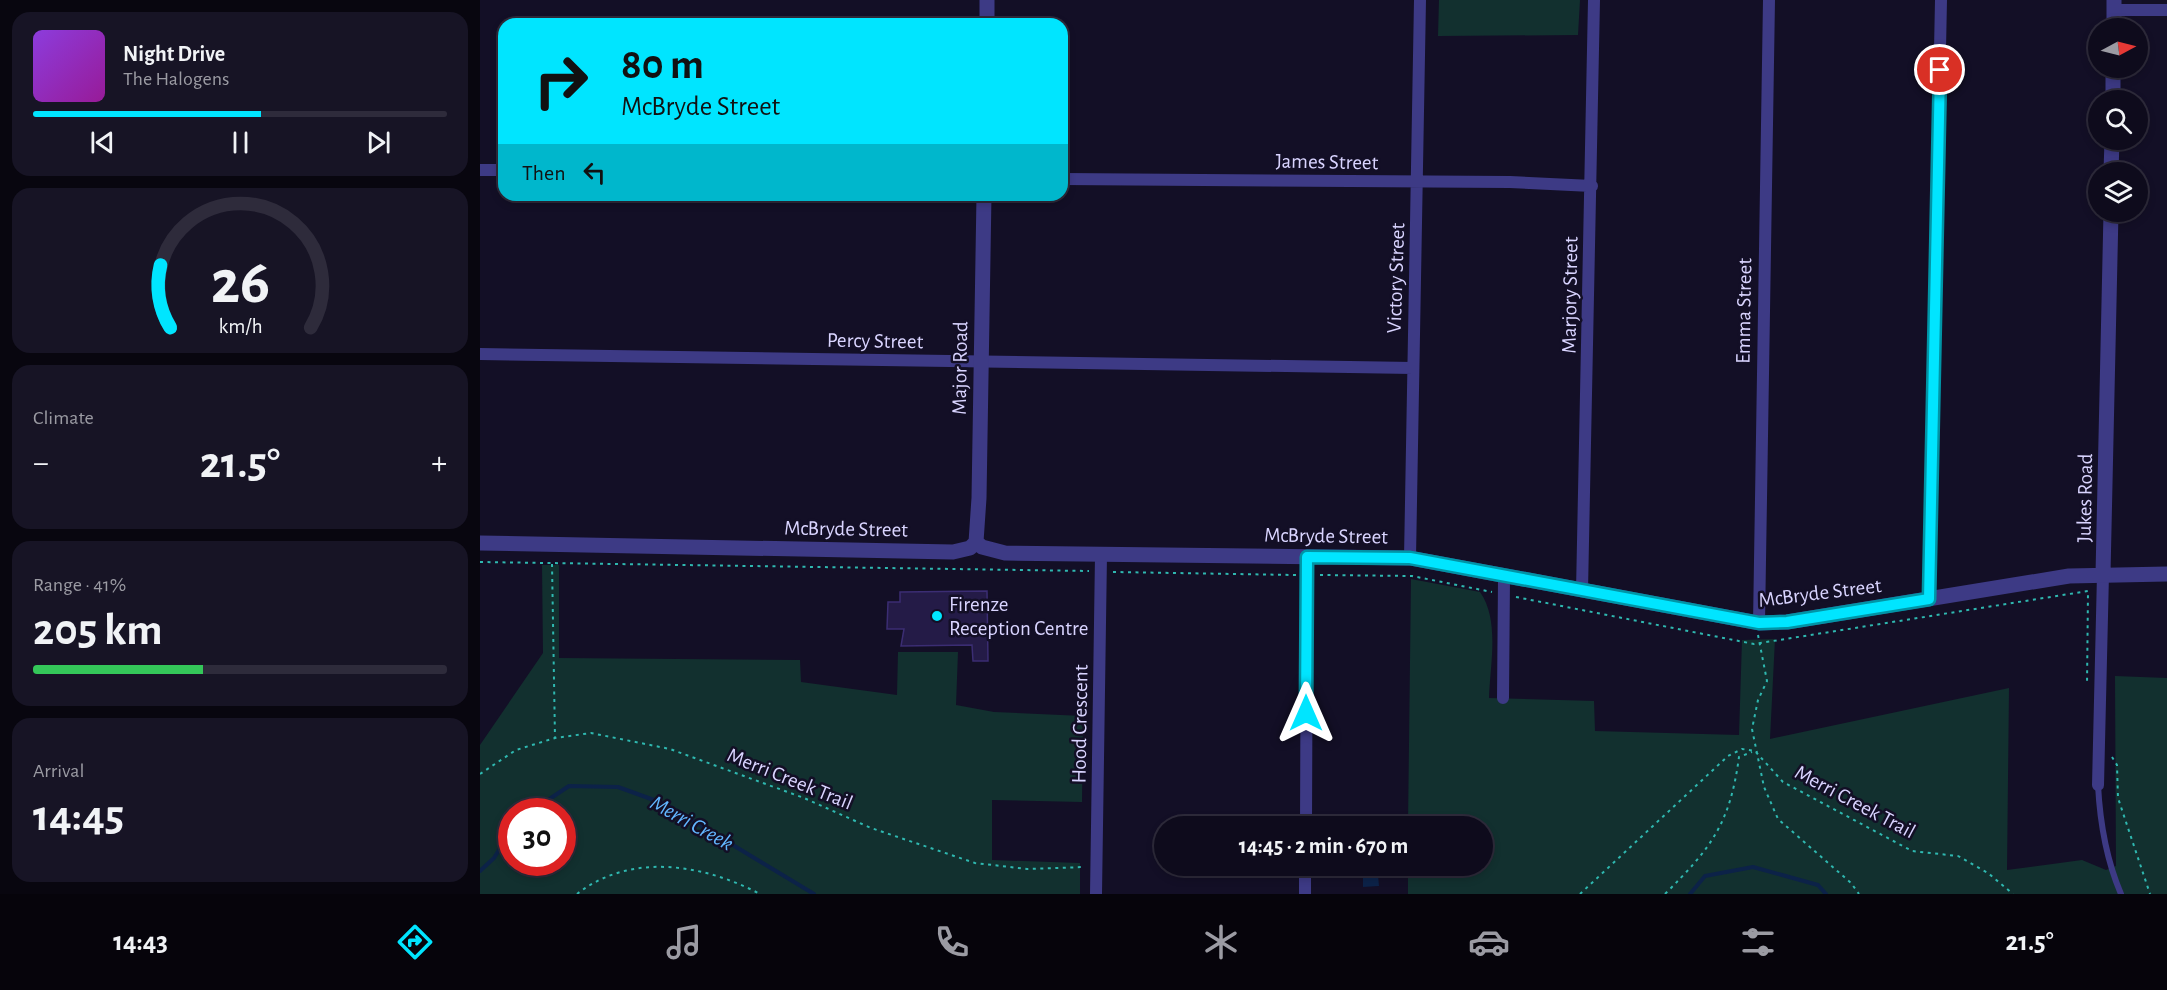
<!DOCTYPE html>
<meta charset="utf-8">
<style>
:root{--surface:#0e0b1c;--page:#171425;--text:#f1f3f6;--muted:#9b9ba3;--line:#2e2b3b;--accent:#00e5ff}
body{margin:0;font-family:"Alegreya Sans",sans-serif;background:var(--page);color:var(--text);height:100vh;display:flex;flex-direction:column;font-size:22px;white-space:nowrap}
*{box-sizing:border-box;margin:0}
p{font-size:20px;color:var(--muted)}
.icon{flex:none;width:33px;height:33px;fill:none;stroke:currentColor;stroke-width:2;stroke-linecap:round;stroke-linejoin:round}
.map{position:relative;flex:1;overflow:hidden}
.sheet{display:flex;flex-direction:column;gap:12px;padding:12px;background:#08060f;width:480px}
.sheet>*{flex:none}
.hud{position:absolute;left:18px;top:18px;width:570px;height:183px;border-radius:18px;box-shadow:0 3px 9px #0003,0 0 0 2px var(--line);background:#00e5ff;color:#111;overflow:hidden}
.needle{width:39px;rotate:83deg}
.fabs{position:absolute;left:1608px;top:18px;display:grid;gap:12px}
.fabs a{display:grid;place-items:center;width:60px;height:60px;border-radius:50%;background:var(--surface);box-shadow:0 3px 9px #0003,0 0 0 2px var(--line);font-size:30px}
.speed{position:absolute;left:18px;top:798px;display:flex;gap:12px;font-size:30px;font-weight:700;text-align:center}
.speed>*{display:grid;place-content:center;width:78px;height:78px;border-radius:50%;background:var(--surface);box-shadow:0 3px 9px #0003,0 0 0 2px var(--line);line-height:1}
.speed .limit{border:9px solid #d22;background:#fff;color:#111}
.pin{position:absolute;display:grid;place-items:center;width:51px;height:51px;color:#fff;margin:-26px;border:3px solid #fff;border-radius:50%;box-shadow:0 2px 6px #0007}
.me{position:absolute;width:66px;margin:-33px;rotate:0deg;stroke-linejoin:round;filter:drop-shadow(0 0 4px #0008)}
.turn{display:flex;align-items:center;gap:21px;height:126px;padding:0 24px;font-size:27px}
.turn .icon{width:78px;height:78px;stroke-width:2.5}
.turn b{display:block;font-size:42px;line-height:51px}
.then{display:flex;align-items:center;height:57px;padding:0 24px;background:#0003;gap:12px;font-size:22px}
.big{font-size:45px;font-weight:700;line-height:1.1}
.sheet .tile{flex:1;display:flex;flex-direction:column;justify-content:center;gap:9px;min-width:0;padding:0 21px;border-radius:18px;background:var(--page)}
.sheet .dial{align-items:center;gap:0}
.dial svg{height:156px;overflow:visible;fill:none;stroke:var(--line);stroke-width:7;stroke-linecap:round;text-anchor:middle}
.dial text{fill:var(--text);stroke:none}
.song{display:flex;align-items:center;gap:18px}
.cover{width:72px;height:72px;border-radius:9px;background:linear-gradient(135deg,hsl(270 70% 55%),hsl(300 70% 35%))}
.played{height:6px;border-radius:3px;background:linear-gradient(90deg,var(--accent) 55%,var(--line) 55%)}
.keys{display:flex;justify-content:space-around;direction:ltr}
.heat{display:flex;justify-content:space-between;align-items:center;font-size:33px;direction:ltr}
.charge{height:9px;border-radius:4px;background:linear-gradient(90deg,#34c759 41%,var(--line) 0)}
.trip{position:absolute;left:674px;top:816px;width:339px;height:60px;border-radius:30px;background:var(--surface);box-shadow:0 3px 9px #0003,0 0 0 2px var(--line);font-weight:700;line-height:60px;text-align:center}
.tab-bar{display:flex;height:96px;justify-content:space-around;align-items:center;background:#06040b;color:var(--muted)}
.tab-bar .icon{width:42px;height:42px}
.tab-bar .on{color:var(--accent)}
.tab-bar b{font-size:27px;color:var(--text)}
main{display:flex;flex:1;min-height:0}
.map>svg:first-child{display:block}
</style>
<main>
<section class="sheet">
<div class="tile">
<div class="song"><i class="cover"></i><div><b>Night Drive</b><p>The Halogens</p></div></div>
<div class="played"></div>
<div class="keys"><svg class="icon" aria-label="previous" viewBox="0 0 24 24"><path d="M18 5L8 12l10 7zM5 5v14"/></svg><svg class="icon" aria-label="pause" viewBox="0 0 24 24"><path d="M8 5v14M16 5v14"/></svg><svg class="icon" aria-label="next" viewBox="0 0 24 24"><path d="M6 5l10 7-10 7zM19 5v14"/></svg></div>
</div>
<div class="tile dial"><svg viewBox="0 0 100 80">
<path d="M14 69A42 42 0 1 1 86 69"/>
<path d="M14 69A42 42 0 0 1 9 37" stroke="#00e5ff"/>
<text x="50" y="56" font-size="32" font-weight="700">26</text>
<text x="50" y="72" font-size="11">km/h</text>
</svg></div>
<div class="tile"><p>Climate</p>
<div class="heat"><a>−</a><b class="big">21.5°</b><a>+</a></div>
</div>
<div class="tile"><p>Range · 41%</p><b class="big">205 km</b><div class="charge"></div></div>
<div class="tile"><p>Arrival</p><b class="big">14:45</b></div>
</section>
<div class="map">
<svg width="1687" height="894" viewBox="0 0 1687 894">
<rect width="100%" height="100%" fill="#130f26"/>
<path fill="#12302f" fill-rule="evenodd" d="M 959,0 L 1100,0 L 1098,35 L 958,36 Z
M 62,565 L 79,565 L 79,658 L 320,660 L 321,682 L 417,695 L 418,652 L 478,652 L 476,705 L 514,712 L 603,716 L 602,802 L 512,800 L 512,860 L 600,863 L 600,894 L 0,894 L 0,745 L 63,653 ZM 32,812 L 82,812 L 82,862 L 32,862 Z
M 931,579 L 1000,592 C 1020,620 1010,665 1009,698 L 1114,701 L 1115,731 L 1259,735 L 1262,640 L 1295,639 L 1290,739 L 1529,688 L 1527,870 L 1602,860 L 1626,870 L 1636,866 L 1635,676 L 1687,678 L 1687,894 L 928,894 L 928,866 L 1002,866 L 1002,826 L 928,826 Z"/>
<path fill="#0c2248" d="M 898,875 L 899,886 L 883,887 L 883,876 Z"/>
<g fill="none" stroke-linecap="round" stroke-linejoin="round">
<path stroke="#0c2248" stroke-width="4" d="M 50,812 L 89,786 L 138,787 L 185,804 L 334,894
M 0,871 L 14,858 L 32,829
M 1210,894 L 1225,876 L 1273,867 L 1338,885 L 1346,894"/>
</g>
<path fill="#241b47" stroke="#3b2d73" stroke-width="1.5" d="M 507,591 L 508,661 L 493,661 L 492,645 L 421,646 L 424,629 L 407,629 L 408,602 L 420,602 L 420,592 Z"/>
<g fill="none" stroke-linecap="round" stroke-linejoin="round">
<path stroke="#2fb8b0" stroke-width="2" stroke-dasharray="3 4.5" stroke-linecap="butt" d="M 0,562 L 609,571
M 72,564 L 75,738
M 633,572 L 816,575
M 840,575 L 932,576 L 1012,592
M 1036,597 L 1274,644 L 1608,591 L 1607,685
M 1278,635 L 1287,681 L 1278,700 L 1272,729 L 1284,787 L 1298,819 L 1371,883 L 1379,894
M 1632,757 L 1637,765 L 1638,798 L 1670,894
M 0,774 L 36,750 L 75,738 L 111,733 L 190,749 L 324,798 L 391,828 L 495,863 L 547,869 L 604,867
M 97,894 C 151,852 223,864 280,894
M 1100,894 L 1248,756 L 1262,749 L 1275,751 L 1303,782 L 1432,851 L 1478,856 L 1508,873 L 1533,894
M 1185,894 C 1231,848 1250,824 1259,757 L 1272,752"/>
<path stroke="#3d3a85" stroke-width="6" d="M 1618,785 C 1620,823 1626,859 1641,894"/>
<path stroke="#3d3a85" stroke-width="12" d="M 1634,10 L 1687,10
M 0,170 L 24,170
M 582,179 L 1030,182 L 1112,186
M 0,354 L 933,368
M 930,558 L 940,0
M 1102,591 L 1114,0
M 1449,599 L 1461,0
M 1279,623 L 1289,0
M 1023,698 L 1024,578
M 1618,785 L 1623,574
M 826,826 L 827,557
M 616,894 L 621,555
M 825,894 L 825,866"/>
<path stroke="#3d3a85" stroke-width="15" d="M 507,24 L 507,0
M 1634,28 L 1634,0
M 1633,100 L 1633,68
M 1631,172 L 1632,140
M 496,542 L 499,498 L 504,195
M 0,543 L 473,552 L 490,548 L 496,542 L 502,547 L 525,553 L 930,558 L 1279,623 L 1307,622 L 1589,576 L 1687,574
M 1623,574 L 1631,212"/>
</g>
<g fill="none" stroke-linecap="round" stroke-linejoin="round">
<defs>
<path id="route" d="M 826,713 L 827,557 L 930,558 L 1279,623 L 1307,622 L 1449,599 L 1460,70"/>
</defs>
<use href="#route" stroke="#0095a6" stroke-width="15"/>
<use href="#route" stroke="#00e5ff" stroke-width="10"/>
</g>
<circle fill="#00e5ff" stroke="#130f26" stroke-width="2" cx="457" cy="616" r="6"/>
<g text-anchor="middle" dominant-baseline="central" stroke-width="5" stroke-linejoin="round" paint-order="stroke">
<g font-size="21" fill="#d9d4ff" stroke="#130f26">
<text transform="translate(847 162) rotate(1)">James Street</text>
<text transform="translate(916 278) rotate(-88)">Victory Street</text>
<text transform="translate(1090 295) rotate(-89)">Marjory Street</text>
<text transform="translate(1264 311) rotate(-89)">Emma Street</text>
<text transform="translate(395 341) rotate(1)">Percy Street</text>
<text transform="translate(480 368) rotate(-89)">Major Road</text>
<text transform="translate(1605 498) rotate(-89)">Jukes Road</text>
<text transform="translate(366 529) rotate(1)">McBryde Street</text>
<text transform="translate(846 536) rotate(1)">McBryde Street</text>
<text transform="translate(1340 593) rotate(-7)">McBryde Street</text>
<text transform="translate(600 724) rotate(-89)">Hood Crescent</text>
<text transform="translate(310 779) rotate(22)">Merri Creek Trail</text>
<text transform="translate(1375 802) rotate(28)">Merri Creek Trail</text>
</g>
<g font-size="21" fill="#d9d4ff" stroke="#130f26" text-anchor="start">
<text x="469" y="604">Firenze<tspan x="469" dy="24">Reception Centre</tspan></text>
</g>
<g font-size="22" font-style="italic" fill="#62b6ff" stroke="#130f26">
<text transform="translate(212 823) rotate(29)">Merri Creek</text>
</g>
</g>
</svg>
<div class="fabs">
<a><svg class="needle" viewBox="-14 -14 28 28"><path d="M0-13l5 13h-10z" fill="#e53935"/><path d="M0 13l5-13h-10z" fill="#9b9ba3"/></svg></a>
<a><svg class="icon" aria-label="search" viewBox="0 0 24 24"><circle cx="10" cy="10" r="6"/><path d="M15 15l6 6"/></svg></a>
<a><svg class="icon" aria-label="layers" viewBox="0 0 24 24"><path d="M12 4l9 5-9 5-9-5zM3 14l9 5 9-5"/></svg></a>
</div>
<div class="speed"><div class="limit">30</div></div>
<div class="pin" style="left:1460px;top:70px;background:#d93025"><svg class="icon" aria-label="arrive" viewBox="0 0 24 24"><path d="M6 21V4h12l-3 4 3 4H6"/></svg></div>
<svg class="me" style="left:826px;top:713px" viewBox="-20 -20 40 40"><path d="M0-17L14 15 0 8-14 15z" fill="#00e5ff" stroke="#fff" stroke-width="4"/></svg>
<div class="trip">14:45 · 2 min · 670 m</div>
<div class="hud">
<div class="turn"><svg class="icon" aria-label="right" viewBox="0 0 24 24"><path d="M7 20v-9h11M14 6l5 5-5 5"/></svg><div><b>80 m</b>McBryde Street</div></div>
<div class="then">Then<svg class="icon" aria-label="left" viewBox="0 0 24 24"><path d="M17 20v-9H6M10 6l-5 5 5 5"/></svg></div>
</div>
</div>
</main>
<nav class="tab-bar">
<b>14:43</b>
<svg class="icon on" aria-label="directions" viewBox="0 0 24 24"><path d="M12 3l9 9-9 9-9-9zM9 14v-3h6M13 9l2 2-2 2"/></svg>
<svg class="icon" aria-label="music" viewBox="0 0 24 24"><path d="M9 18V5l10-2v13"/><circle cx="6" cy="18" r="3"/><circle cx="16" cy="16" r="3"/></svg>
<svg class="icon" aria-label="phone" viewBox="0 0 24 24"><path d="M5 4h4l2 5-3 2q2 4 5 5l2-3 5 2v4C11 20 4 13 5 4z"/></svg>
<svg class="icon" aria-label="climate" viewBox="0 0 24 24"><path d="M12 3v18M4 7l16 10M4 17L20 7"/></svg>
<svg class="icon" aria-label="car" viewBox="0 0 24 24"><path d="M5 17H2v-5l4-1 3-4h7l3 4 3 1v5h-3M9 17h6M6 11h13"/><circle cx="7" cy="17" r="2"/><circle cx="17" cy="17" r="2"/></svg>
<svg class="icon" aria-label="filters" viewBox="0 0 24 24"><path d="M4 7h16M4 17h16"/><circle cx="9" cy="7" r="2"/><circle cx="15" cy="17" r="2"/></svg>
<b>21.5°</b>
</nav>
